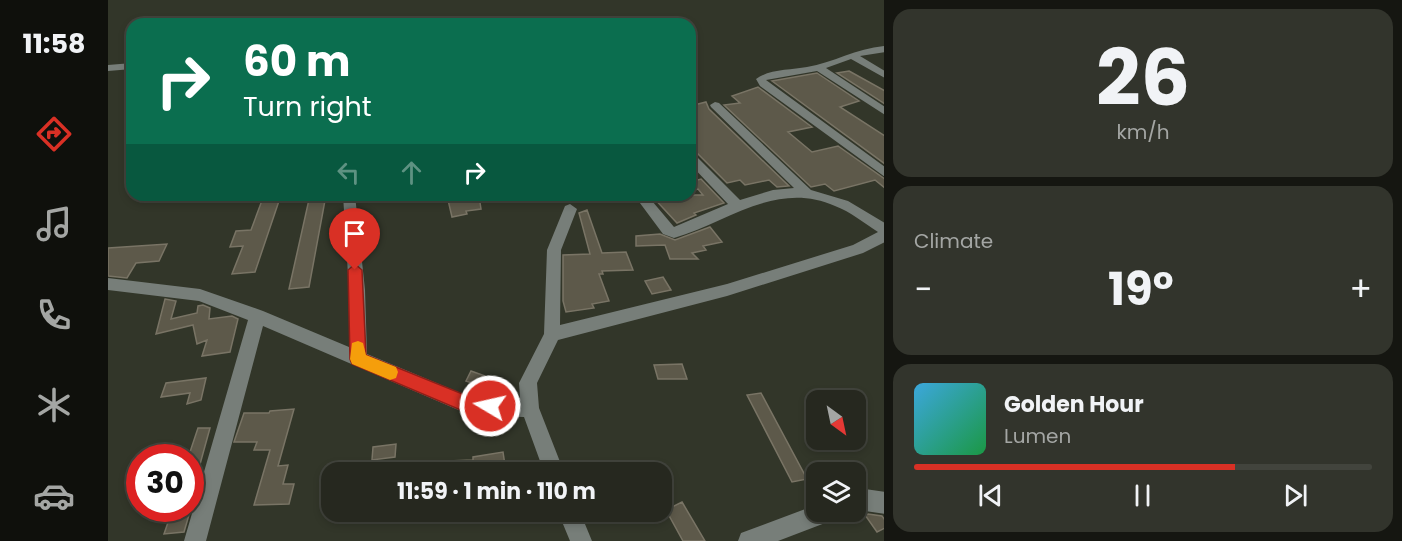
<!DOCTYPE html>
<meta charset="utf-8">
<style>
:root{--surface:#26281f;--page:#32342c;--text:#f1f3f6;--muted:#a4a6a4;--line:#42443d;--accent:#d93025}
body{margin:0;font-family:Poppins,sans-serif;background:var(--page);color:var(--text);height:100vh;display:flex;flex-direction:column;font-size:22px;white-space:nowrap}
*{box-sizing:border-box;margin:0}
p{font-size:20px;color:var(--muted)}
.icon{flex:none;width:33px;height:33px;fill:none;stroke:currentColor;stroke-width:2;stroke-linecap:round;stroke-linejoin:round}
.map{position:relative;flex:1;overflow:hidden}
.sheet{display:flex;flex-direction:column;gap:9px;padding:9px;background:#151611;width:518px}
.sheet>*{flex:none}
.guide{position:absolute;left:18px;top:18px;width:570px;height:183px;border-radius:18px;box-shadow:0 3px 9px #0003,0 0 0 2px var(--line);background:#0b6e4f;color:#fff;overflow:hidden}
.needle{width:39px;rotate:147deg}
.controls{position:absolute;left:698px;top:390px;display:grid;gap:12px}
.controls a{display:grid;place-items:center;width:60px;height:60px;border-radius:12px;background:var(--surface);box-shadow:0 3px 9px #0003,0 0 0 2px var(--line);font-size:30px}
.speed{position:absolute;left:18px;top:444px;display:flex;gap:12px;font-size:30px;font-weight:700;text-align:center}
.speed>*{display:grid;place-content:center;width:78px;height:78px;border-radius:50%;background:var(--surface);box-shadow:0 3px 9px #0003,0 0 0 2px var(--line);line-height:1}
.speed .limit{border:9px solid #d22;background:#fff;color:#111}
.pin{position:absolute;display:grid;place-items:center;width:51px;height:51px;color:#fff;margin:-62px -26px;border-radius:50% 50% 50% 0;rotate:-45deg;box-shadow:0 0 6px #0007}
.pin .icon{rotate:45deg}
.me{position:absolute;width:66px;margin:-33px;rotate:279deg;stroke-linejoin:round;filter:drop-shadow(0 0 4px #0008)}
.turn{display:flex;align-items:center;gap:21px;height:126px;padding:0 18px;font-size:27px}
.turn .icon{width:78px;height:78px;stroke-width:2.5}
.turn b{display:block;font-size:42px;line-height:51px}
.lanes{display:flex;align-items:center;height:57px;padding:0 18px;background:#0003;justify-content:center;gap:30px;direction:ltr}
.lanes .off{opacity:.35}
.big{font-size:45px;font-weight:700;line-height:1.1}
.sheet .card{flex:1;display:flex;flex-direction:column;justify-content:center;gap:9px;min-width:0;padding:0 21px;border-radius:18px;background:var(--page)}
.sheet .dial{align-items:center;gap:0}
.dial b{font-size:78px;line-height:1}
.song{display:flex;align-items:center;gap:18px}
.cover{width:72px;height:72px;border-radius:9px;background:linear-gradient(135deg,hsl(200 70% 55%),hsl(140 70% 35%))}
.played{height:6px;border-radius:3px;background:linear-gradient(90deg,var(--accent) 70%,var(--line) 70%)}
.keys{display:flex;justify-content:space-around;direction:ltr}
.heat{display:flex;justify-content:space-between;align-items:center;font-size:33px;direction:ltr}
.trip{position:absolute;left:213px;top:462px;width:351px;height:60px;border-radius:18px;background:var(--surface);box-shadow:0 3px 9px #0003,0 0 0 2px var(--line);font-weight:700;line-height:60px;text-align:center}
main{display:flex;flex:1;min-height:0}
.tab-bar{display:flex;flex-direction:column;width:108px;justify-content:space-around;align-items:center;background:#0f100c;color:var(--muted)}
.tab-bar .icon{width:42px;height:42px}
.tab-bar .current{color:var(--accent)}
.tab-bar b{font-size:27px;color:var(--text)}
.map>svg:first-child{display:block}
</style>
<main>
<nav class="tab-bar">
<b>11:58</b>
<svg class="icon current" aria-label="directions" viewBox="0 0 24 24"><path d="M12 3l9 9-9 9-9-9zM9 14v-3h6M13 9l2 2-2 2"/></svg>
<svg class="icon" aria-label="music" viewBox="0 0 24 24"><path d="M9 18V5l10-2v13"/><circle cx="6" cy="18" r="3"/><circle cx="16" cy="16" r="3"/></svg>
<svg class="icon" aria-label="phone" viewBox="0 0 24 24"><path d="M5 4h4l2 5-3 2q2 4 5 5l2-3 5 2v4C11 20 4 13 5 4z"/></svg>
<svg class="icon" aria-label="climate" viewBox="0 0 24 24"><path d="M12 3v18M4 7l16 10M4 17L20 7"/></svg>
<svg class="icon" aria-label="car" viewBox="0 0 24 24"><path d="M5 17H2v-5l4-1 3-4h7l3 4 3 1v5h-3M9 17h6M6 11h13"/><circle cx="7" cy="17" r="2"/><circle cx="17" cy="17" r="2"/></svg>
</nav>
<div class="map">
<svg width="777" height="541" viewBox="0 0 777 541">
<rect width="100%" height="100%" fill="#323629"/>
<path fill="#5d594a" stroke="#797465" stroke-width="1.5" d="M 741,71 L 777,91 L 777,104 L 729,73 Z
M 709,73 L 751,101 L 732,107 L 777,136 L 777,164 L 664,81 Z
M 650,87 L 704,127 L 680,132 L 704,152 L 730,146 L 777,179 L 777,188 L 767,180 L 726,191 L 717,184 L 703,187 L 616,105 L 632,103 L 624,96 Z
M 598,102 L 601,109 L 681,186 L 669,187 L 661,180 L 637,185 L 632,180 L 619,183 L 588,152 L 582,151 L 582,106 Z
M 593,179 L 616,203 L 586,213 L 588,215 L 569,223 L 543,195 L 595,195 L 590,189 L 582,191 L 582,182 Z
M 156,195 L 173,195 L 147,272 L 124,274 L 135,246 L 122,247 L 128,231 L 143,230 Z
M 202,195 L 218,195 L 201,287 L 181,289 Z
M 371,196 L 373,209 L 358,211 L 359,214 L 344,217 L 340,200 Z
M 479,210 L 494,253 L 518,252 L 525,270 L 494,271 L 495,274 L 491,274 L 501,301 L 484,304 L 486,308 L 458,312 L 455,301 L 455,255 L 482,254 L 471,213 Z
M 602,227 L 614,242 L 595,246 L 598,250 L 584,253 L 590,259 L 562,259 L 557,245 L 528,246 L 528,236 L 552,234 L 567,240 Z
M 59,244 L 51,261 L 28,263 L 19,278 L 0,276 L 0,248 Z
M 555,277 L 563,290 L 544,294 L 537,281 Z
M 57,299 L 68,301 L 63,319 L 89,313 L 90,306 L 95,305 L 102,308 L 101,319 L 124,316 L 130,319 L 122,352 L 94,356 L 99,340 L 89,344 L 85,325 L 48,334 Z
M 574,364 L 579,379 L 550,379 L 546,365 Z
M 363,371 L 377,376 L 373,386 L 358,381 Z
M 98,378 L 93,400 L 79,404 L 82,393 L 53,397 L 58,383 Z
M 653,393 L 699,479 L 684,482 L 639,395 Z
M 186,409 L 170,466 L 180,465 L 175,484 L 186,484 L 181,504 L 146,505 L 162,450 L 146,450 L 149,442 L 126,442 L 136,413 L 161,413 L 162,411 Z
M 90,428 L 102,428 L 86,486 L 82,485 L 82,458 L 80,458 Z
M 288,444 L 287,457 L 264,460 L 265,447 Z
M 395,452 L 398,472 L 340,472 L 340,461 L 365,460 L 365,457 Z
M 574,502 L 597,541 L 575,541 L 558,510 Z
M 65,508 L 83,508 L 76,532 L 56,534 Z
M 760,514 L 774,516 L 777,520 L 777,528 L 769,532 L 757,515 Z"/>
<g fill="none" stroke-linecap="round" stroke-linejoin="round">
<path fill="#777e79" fill-rule="evenodd" d="M 777,46 L 777,52 L 752,56 L 777,71 L 777,78 L 743,59 L 718,68 L 777,107 L 777,115 L 709,71 L 658,80 L 777,167 L 777,177 L 652,86 L 648,79 C 661,69 683,70 699,67 C 725,63 749,48 777,46 Z
M 24,63 L 24,69 L 0,71 L 0,65 Z
M 607,102 L 611,103 L 703,190 L 740,201 L 777,223 L 777,242 L 755,253 L 619,296 L 450,340 L 429,383 L 431,408 L 456,472 L 436,472 L 416,417 L 362,415 L 155,326 L 98,541 L 76,541 L 140,320 L 91,301 L 0,290 L 0,278 L 92,289 L 155,311 L 241,347 L 241,290 L 235,195 L 247,195 L 257,290 L 259,354 L 362,397 L 412,398 L 411,383 L 436,334 L 439,250 L 457,206 L 462,204 L 469,209 L 453,250 L 452,325 L 619,284 L 745,245 L 770,232 C 756,223 743,212 727,206 C 669,180 620,222 566,238 L 555,234 L 526,195 L 539,195 L 566,227 L 620,204 L 582,164 L 582,153 L 586,154 L 632,200 L 665,190 L 686,188 L 603,107 L 602,105 Z
M 757,489 L 777,492 L 777,514 L 757,511 L 747,514 L 742,512 L 747,512 L 747,492 Z
M 708,505 L 708,512 L 728,512 L 725,520 L 670,541 L 630,541 L 633,533 Z
M 450,512 L 472,512 L 484,541 L 462,541 Z"/>
</g>
<path fill="#d93025" stroke="#8d1f18" stroke-width="1.5" d="M 247,264 L 254,270 L 258,355 L 362,397 L 388,400 L 391,406 L 388,412 L 382,415 L 362,414 L 244,364 L 242,359 L 240,270 Z"/>
<path fill="#f59e0b" d="M 250,341 L 255,343 L 258,355 L 288,367 L 290,372 L 288,378 L 282,380 L 244,364 L 242,359 L 244,343 Z"/>
</svg>
<div class="controls">
<a><svg class="needle" viewBox="-14 -14 28 28"><path d="M0-13l5 13h-10z" fill="#e53935"/><path d="M0 13l5-13h-10z" fill="#a4a6a4"/></svg></a>
<a><svg class="icon" aria-label="layers" viewBox="0 0 24 24"><path d="M12 4l9 5-9 5-9-5zM3 14l9 5 9-5"/></svg></a>
</div>
<div class="speed"><div class="limit">30</div></div>
<div class="pin" style="left:247px;top:270px;background:#d93025"><svg class="icon" aria-label="arrive" viewBox="0 0 24 24"><path d="M6 21V4h12l-3 4 3 4H6"/></svg></div>
<svg class="me" style="left:382px;top:406px" viewBox="-20 -20 40 40"><circle r="17" fill="#d93025" stroke="#fff" stroke-width="3"/><path d="M0-11L8 9 0 5-8 9z" fill="#fff"/></svg>
<div class="trip">11:59 · 1 min · 110 m</div>
<div class="guide">
<div class="turn"><svg class="icon" aria-label="right" viewBox="0 0 24 24"><path d="M7 20v-9h11M14 6l5 5-5 5"/></svg><div><b>60 m</b>Turn right</div></div>
<div class="lanes"><svg class="icon off" aria-label="left" viewBox="0 0 24 24"><path d="M17 20v-9H6M10 6l-5 5 5 5"/></svg><svg class="icon off" aria-label="ahead" viewBox="0 0 24 24"><path d="M12 20V5M6 11l6-6 6 6"/></svg><svg class="icon" aria-label="right" viewBox="0 0 24 24"><path d="M7 20v-9h11M14 6l5 5-5 5"/></svg></div>
</div>
</div>
<section class="sheet">
<div class="card dial"><b>26</b><p>km/h</p></div>
<div class="card"><p>Climate</p>
<div class="heat"><a>−</a><b class="big">19°</b><a>+</a></div>
</div>
<div class="card">
<div class="song"><i class="cover"></i><div><b>Golden Hour</b><p>Lumen</p></div></div>
<div class="played"></div>
<div class="keys"><svg class="icon" aria-label="previous" viewBox="0 0 24 24"><path d="M18 5L8 12l10 7zM5 5v14"/></svg><svg class="icon" aria-label="pause" viewBox="0 0 24 24"><path d="M8 5v14M16 5v14"/></svg><svg class="icon" aria-label="next" viewBox="0 0 24 24"><path d="M6 5l10 7-10 7zM19 5v14"/></svg></div>
</div>
</section>
</main>
